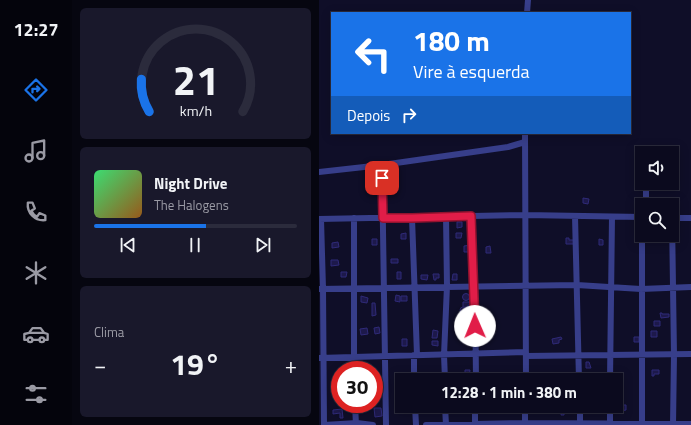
<!DOCTYPE html>
<html lang="pt">
<meta charset="utf-8">
<style>
:root{--surface:#0b0a1e;--page:#19182b;--text:#f1f3f6;--muted:#9a9aa4;--line:#2b2b3c;--accent:#1a73e8}
body{margin:0;font-family:"Titillium Web",sans-serif;background:var(--page);color:var(--text);height:100vh;display:flex;flex-direction:column;font-size:15px;white-space:nowrap}
*{box-sizing:border-box;margin:0}
p{font-size:13px;color:var(--muted)}
.icon{flex:none;width:22px;height:22px;fill:none;stroke:currentColor;stroke-width:2;stroke-linecap:round;stroke-linejoin:round}
.map{position:relative;flex:1;overflow:hidden}
.panel{display:flex;flex-direction:column;gap:8px;padding:8px;background:#060610;width:247px}
.panel>*{flex:none}
.hud{position:absolute;left:12px;top:12px;width:300px;height:122px;border-radius:0px;box-shadow:0 2px 10px #0003,0 0 0 1px var(--line);background:#1a73e8;color:#fff;overflow:hidden}
.controls{position:absolute;left:316px;top:146px;display:grid;gap:8px}
.controls a{display:grid;place-items:center;width:44px;height:44px;border-radius:0px;background:var(--surface);box-shadow:0 2px 10px #0003,0 0 0 1px var(--line);font-size:20px}
.speed{position:absolute;left:12px;top:361px;display:flex;gap:8px;font-size:20px;font-weight:700;text-align:center}
.speed>*{display:grid;place-content:center;width:52px;height:52px;border-radius:50%;background:var(--surface);box-shadow:0 2px 10px #0003,0 0 0 1px var(--line);line-height:1}
.speed .limit{border:6px solid #d22;background:#fff;color:#111}
.pin{position:absolute;display:grid;place-items:center;width:34px;height:34px;color:#fff;margin:-17px;border-radius:8px;box-shadow:0 2px 6px #0006}
.me{position:absolute;width:44px;margin:-22px;rotate:359deg;stroke-linejoin:round;filter:drop-shadow(0 0 3px #0008)}
.turn{display:flex;align-items:center;gap:14px;height:84px;padding:0 16px;font-size:18px}
.turn .icon{width:52px;height:52px;stroke-width:2.5}
.turn b{display:block;font-size:28px;line-height:34px}
.then{display:flex;align-items:center;height:38px;padding:0 16px;background:#0003;gap:8px;font-size:15px}
.big{font-size:30px;font-weight:700;line-height:1.1}
.panel .tile{flex:1;display:flex;flex-direction:column;justify-content:center;gap:6px;min-width:0;padding:0 14px;border-radius:6px;background:var(--page)}
.panel .dial{align-items:center;gap:0}
.dial svg{height:104px;overflow:visible;fill:none;stroke:var(--line);stroke-width:7;stroke-linecap:round;text-anchor:middle}
.dial text{fill:var(--text);stroke:none}
.song{display:flex;align-items:center;gap:12px}
.cover{width:48px;height:48px;border-radius:6px;background:linear-gradient(135deg,hsl(140 70% 55%),hsl(30 70% 35%))}
.played{height:4px;border-radius:2px;background:linear-gradient(90deg,var(--accent) 55%,var(--line) 55%)}
.keys{display:flex;justify-content:space-around;direction:ltr}
.heat{display:flex;justify-content:space-between;align-items:center;font-size:22px;direction:ltr}
.trip{position:absolute;left:76px;top:373px;width:228px;height:40px;border-radius:0px;background:var(--surface);box-shadow:0 2px 10px #0003,0 0 0 1px var(--line);font-weight:700;line-height:40px;text-align:center}
main{display:flex;flex:1;min-height:0}
.tab-bar{display:flex;flex-direction:column;width:72px;justify-content:space-around;align-items:center;background:#04040c;color:var(--muted)}
.tab-bar .icon{width:28px;height:28px}
.tab-bar .selected{color:var(--accent)}
.tab-bar b{font-size:18px;color:var(--text)}
.map>svg:first-child{display:block}
</style>
<main>
<nav class="tab-bar">
<b>12:27</b>
<svg class="icon selected" aria-label="directions" viewBox="0 0 24 24"><path d="M12 3l9 9-9 9-9-9zM9 14v-3h6M13 9l2 2-2 2"/></svg>
<svg class="icon" aria-label="music" viewBox="0 0 24 24"><path d="M9 18V5l10-2v13"/><circle cx="6" cy="18" r="3"/><circle cx="16" cy="16" r="3"/></svg>
<svg class="icon" aria-label="phone" viewBox="0 0 24 24"><path d="M5 4h4l2 5-3 2q2 4 5 5l2-3 5 2v4C11 20 4 13 5 4z"/></svg>
<svg class="icon" aria-label="climate" viewBox="0 0 24 24"><path d="M12 3v18M4 7l16 10M4 17L20 7"/></svg>
<svg class="icon" aria-label="car" viewBox="0 0 24 24"><path d="M5 17H2v-5l4-1 3-4h7l3 4 3 1v5h-3M9 17h6M6 11h13"/><circle cx="7" cy="17" r="2"/><circle cx="17" cy="17" r="2"/></svg>
<svg class="icon" aria-label="filters" viewBox="0 0 24 24"><path d="M4 7h16M4 17h16"/><circle cx="9" cy="7" r="2"/><circle cx="15" cy="17" r="2"/></svg>
</nav>
<section class="panel">
<div class="tile dial"><svg viewBox="0 0 100 80">
<path d="M14 69A42 42 0 1 1 86 69"/>
<path d="M14 69A42 42 0 0 1 8 44" stroke="#1a73e8"/>
<text x="50" y="56" font-size="32" font-weight="700">21</text>
<text x="50" y="72" font-size="11">km/h</text>
</svg></div>
<div class="tile">
<div class="song"><i class="cover"></i><div><b>Night Drive</b><p>The Halogens</p></div></div>
<div class="played"></div>
<div class="keys"><svg class="icon" aria-label="previous" viewBox="0 0 24 24"><path d="M18 5L8 12l10 7zM5 5v14"/></svg><svg class="icon" aria-label="pause" viewBox="0 0 24 24"><path d="M8 5v14M16 5v14"/></svg><svg class="icon" aria-label="next" viewBox="0 0 24 24"><path d="M6 5l10 7-10 7zM19 5v14"/></svg></div>
</div>
<div class="tile"><p>Clima</p>
<div class="heat"><a>−</a><b class="big">19°</b><a>+</a></div>
</div>
</section>
<div class="map">
<svg width="372" height="425" viewBox="0 0 372 425">
<rect width="100%" height="100%" fill="#0f0e28"/>
<path fill="#1d194b" stroke="#2f2a78" d="M 264,198 L 270,199 L 269,204 L 264,203 Z
M 138,222 L 143,222 L 143,227 L 138,228 Z
M 87,233 L 87,239 L 82,239 L 82,234 Z
M 137,233 L 143,233 L 142,238 L 137,238 Z
M 247,238 L 250,238 L 250,240 L 256,240 L 256,244 L 247,244 Z
M 53,239 L 58,239 L 58,245 L 53,245 Z
M 280,239 L 284,240 L 284,245 L 280,245 Z
M 19,242 L 20,247 L 13,248 L 13,243 Z
M 152,245 L 151,252 L 145,252 L 145,246 Z
M 171,246 L 172,253 L 167,253 L 167,247 Z
M 72,259 L 79,259 L 79,263 L 72,263 Z
M 12,260 L 19,260 L 20,265 L 12,266 Z
M 22,272 L 28,272 L 27,277 L 22,277 Z
M 78,272 L 82,272 L 82,279 L 78,279 Z
M 114,274 L 120,274 L 120,278 L 117,278 L 117,280 L 115,280 Z
M 134,274 L 138,274 L 138,280 L 133,280 Z
M 102,275 L 109,275 L 108,280 L 102,279 Z
M143.5 297a3.5 3.5 0 1 1 7 0a3.5 3.5 0 1 1-7 0Z
M 77,295 L 81,296 L 81,302 L 76,301 Z
M 42,296 L 49,298 L 48,303 L 42,302 Z
M 82,296 L 88,296 L 88,301 L 82,301 Z
M 144,302 L 151,302 L 151,305 L 149,305 L 149,307 L 144,307 Z
M 53,303 L 56,303 L 57,315 L 53,316 Z
M141 310a3 3 0 1 1 6 0a3 3 0 1 1-6 0Z
M 341,313 L 343,313 L 343,314 L 350,314 L 350,317 L 342,318 Z
M 144,318 L 149,318 L 149,326 L 144,325 Z
M 335,321 L 341,321 L 341,326 L 335,326 Z
M 144,326 L 148,326 L 148,335 L 144,335 Z
M 60,327 L 61,333 L 56,334 L 55,328 Z
M 48,328 L 49,334 L 42,335 L 41,329 Z
M 114,330 L 119,331 L 118,338 L 113,338 Z
M 332,331 L 338,331 L 338,337 L 332,337 Z
M 242,337 L 243,339 L 240,340 L 240,343 L 234,344 L 233,339 Z
M 315,337 L 320,337 L 320,342 L 315,342 Z
M 83,339 L 88,339 L 88,346 L 83,346 Z
M 113,341 L 119,341 L 119,346 L 113,345 Z
M 267,362 L 270,362 L 272,368 L 267,368 Z
M 146,370 L 151,370 L 150,377 L 146,377 Z
M 333,370 L 340,370 L 340,374 L 335,374 L 335,376 L 333,376 Z
M 13,386 L 21,386 L 21,391 L 14,391 Z
M 300,405 L 307,405 L 307,410 L 301,411 Z
M 143,406 L 144,413 L 138,413 L 138,407 Z
M 238,406 L 245,406 L 245,415 L 242,415 L 243,409 L 238,409 Z
M 168,407 L 175,407 L 175,411 L 168,411 Z
M 55,408 L 62,408 L 63,416 L 56,417 Z
M 23,409 L 24,418 L 21,418 L 21,413 L 14,414 L 14,410 Z"/>
<g fill="none" stroke-linecap="round" stroke-linejoin="round">
<path stroke="#373e8a" stroke-width="6" d="M 208,13 L 209,0
M 206,133 L 207,380
M 0,172 L 63,165
M 326,205 L 327,198 L 327,183
M 152,216 L 152,233 L 156,285 L 157,380
M 256,216 L 260,380
M 93,218 L 98,355
M 353,218 L 355,355 L 354,425
M 353,218 L 372,218
M 0,219 L 206,215 L 323,217
M 2,219 L 4,288 L 5,425 L 38,423 L 54,425
M 0,289 L 258,285 L 322,289 L 372,287
M 95,355 L 95,380
M 207,356 L 372,354
M 0,358 L 207,352
M 35,370 L 35,218
M 126,380 L 125,355 L 128,286 L 127,216
M 291,380 L 293,217
M 36,404 L 37,425
M 96,406 L 97,425
M 126,406 L 127,425
M 261,406 L 261,425
M 67,425 L 63,165 L 189,147 L 206,142
M 107,425 L 206,423 L 372,424
M 156,425 L 156,406
M 206,425 L 206,406
M 291,425 L 291,406
M 323,425 L 323,212"/>
</g>
<g fill="none" stroke-linecap="round" stroke-linejoin="round">
<defs>
<path id="route" d="M 63,178 L 64,218 L 93,218 L 152,216 L 156,326"/>
</defs>
<use href="#route" stroke="#92132f" stroke-width="10"/>
<use href="#route" stroke="#e11d48" stroke-width="7"/>
</g>
</svg>
<div class="controls">
<a><svg class="icon" aria-label="sound" viewBox="0 0 24 24"><path d="M4 9h4l5-4v14l-5-4H4zM17 9q2 3 0 6"/></svg></a>
<a><svg class="icon" aria-label="search" viewBox="0 0 24 24"><circle cx="10" cy="10" r="6"/><path d="M15 15l6 6"/></svg></a>
</div>
<div class="speed"><div class="limit">30</div></div>
<div class="pin" style="left:63px;top:178px;background:#d93025"><svg class="icon" aria-label="arrive" viewBox="0 0 24 24"><path d="M6 21V4h12l-3 4 3 4H6"/></svg></div>
<svg class="me" style="left:156px;top:326px" viewBox="-20 -20 40 40"><circle r="19" fill="#fff"/><path d="M0-13L10 11 0 6-10 11z" fill="#e11d48"/></svg>
<div class="trip">12:28 · 1 min · 380 m</div>
<div class="hud">
<div class="turn"><svg class="icon" aria-label="left" viewBox="0 0 24 24"><path d="M17 20v-9H6M10 6l-5 5 5 5"/></svg><div><b>180 m</b>Vire à esquerda</div></div>
<div class="then">Depois<svg class="icon" aria-label="right" viewBox="0 0 24 24"><path d="M7 20v-9h11M14 6l5 5-5 5"/></svg></div>
</div>
</div>
</main>
